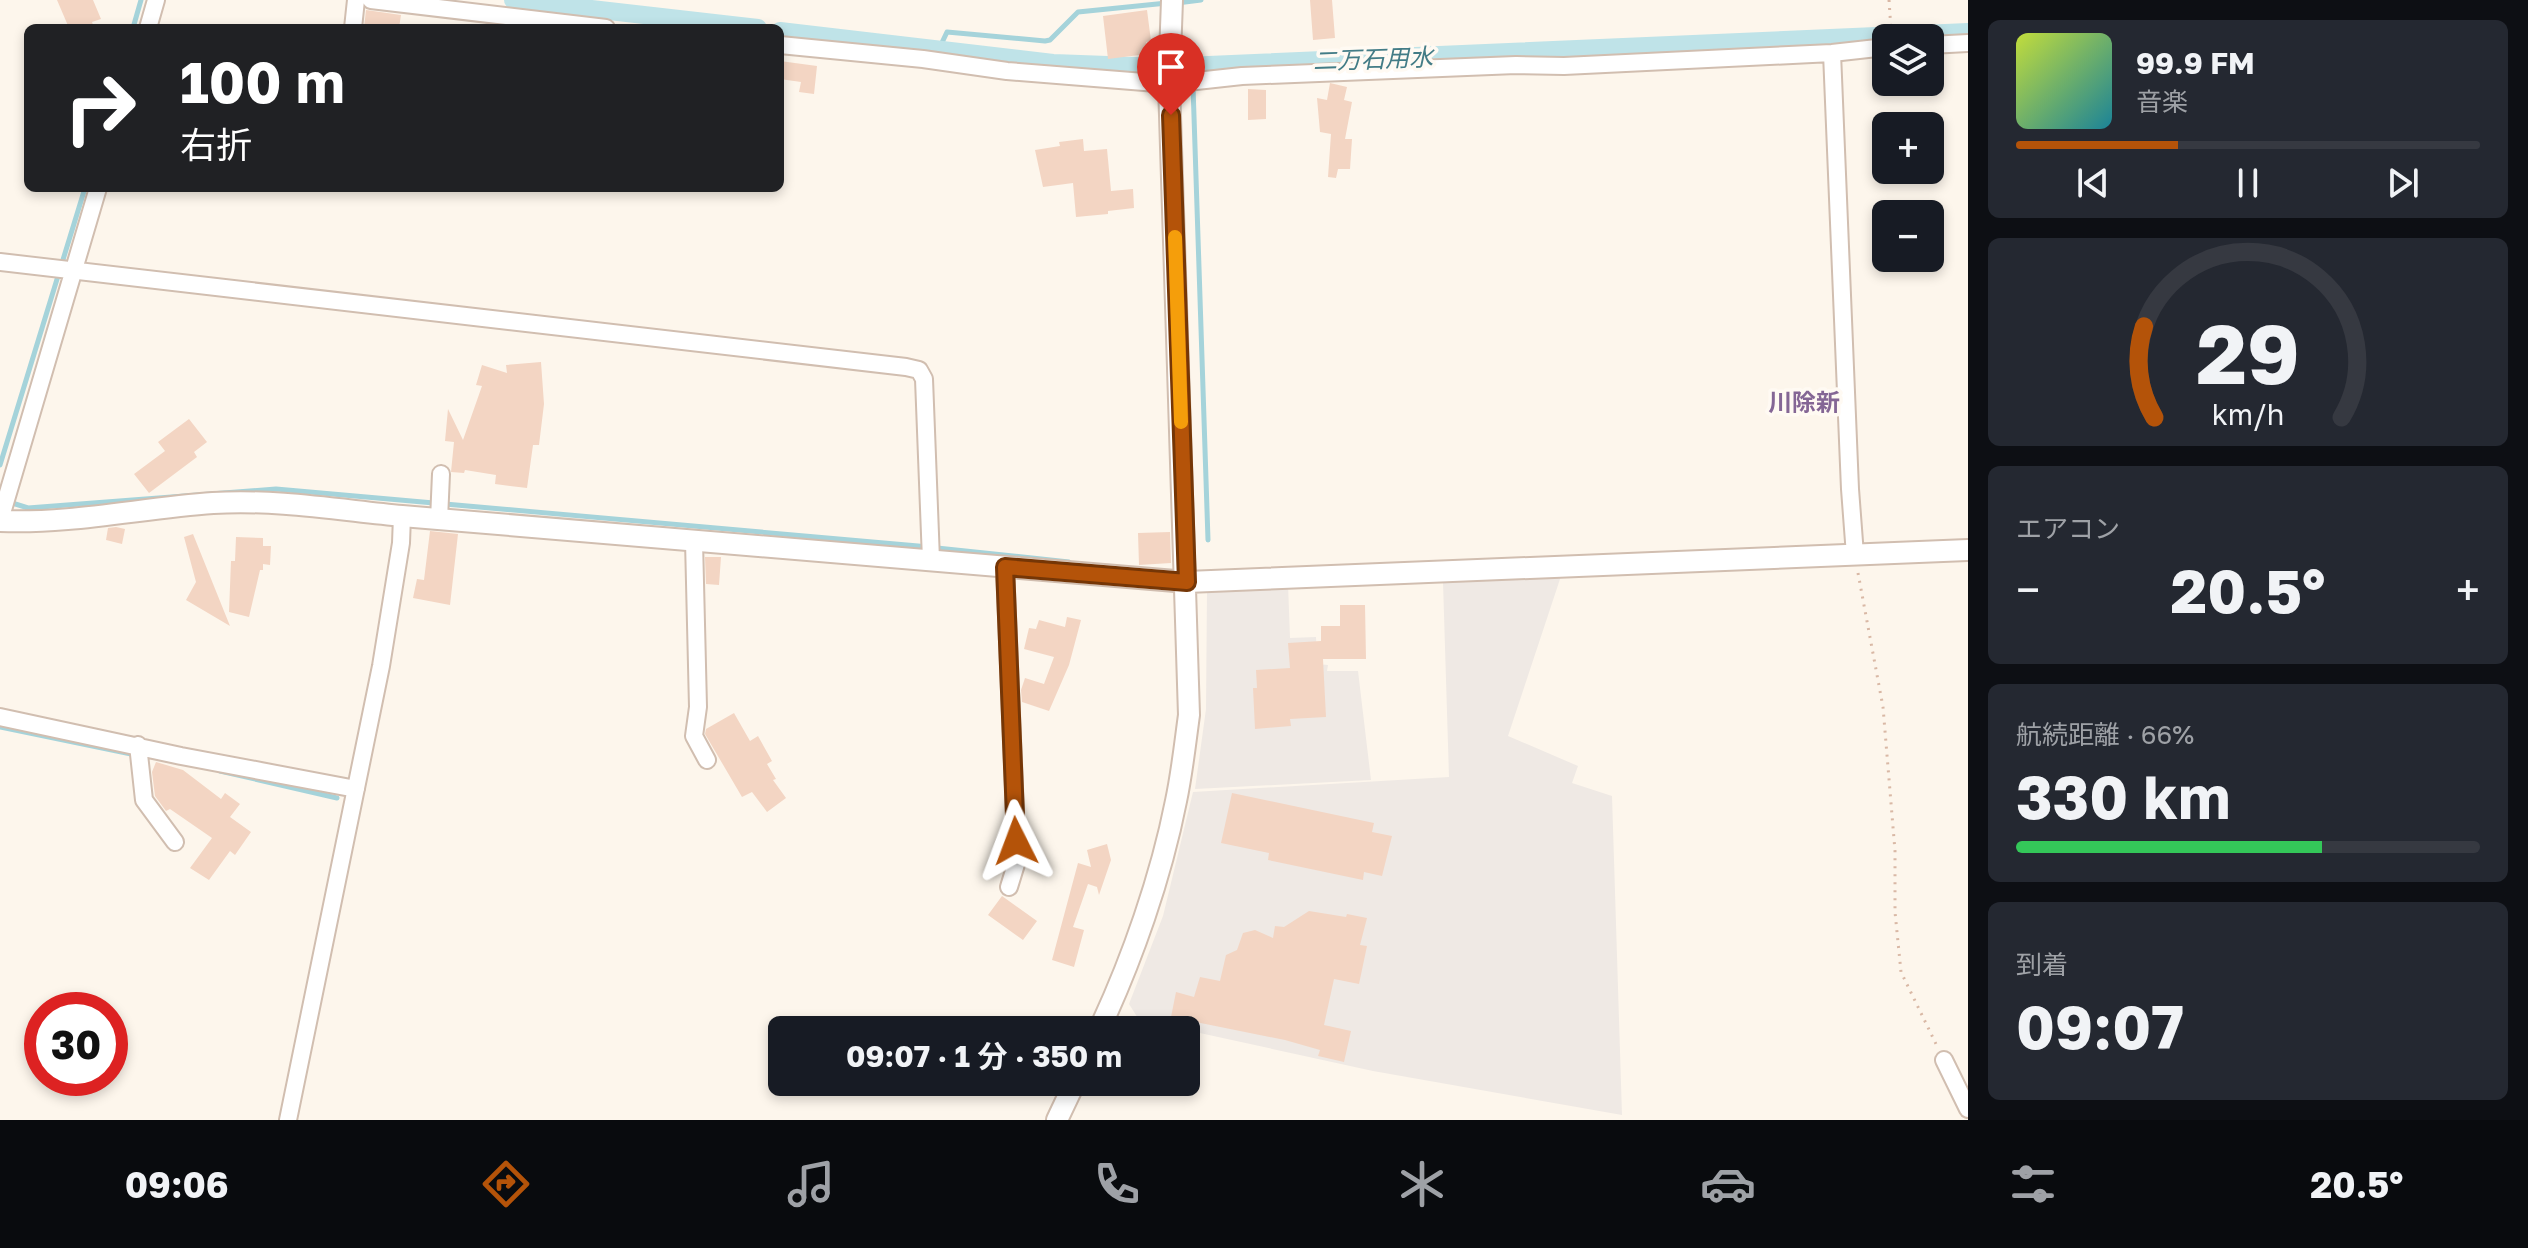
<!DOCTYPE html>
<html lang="ja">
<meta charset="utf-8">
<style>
:root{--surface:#171b24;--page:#242831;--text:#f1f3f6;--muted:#9ea1a6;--line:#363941;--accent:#b45309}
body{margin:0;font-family:"Golos Text","Noto Sans JP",sans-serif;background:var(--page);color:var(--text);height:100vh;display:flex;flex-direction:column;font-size:30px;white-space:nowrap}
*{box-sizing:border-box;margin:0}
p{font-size:26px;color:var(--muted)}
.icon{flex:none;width:44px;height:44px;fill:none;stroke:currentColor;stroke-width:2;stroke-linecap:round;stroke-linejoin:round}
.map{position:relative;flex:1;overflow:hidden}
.details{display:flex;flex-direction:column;gap:20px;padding:20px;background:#0d0f14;width:560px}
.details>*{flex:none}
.banner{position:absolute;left:24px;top:24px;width:760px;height:168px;border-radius:12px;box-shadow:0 4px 12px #0003;background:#202124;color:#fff;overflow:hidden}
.controls{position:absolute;left:1872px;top:24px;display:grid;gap:16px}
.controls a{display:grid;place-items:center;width:72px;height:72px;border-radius:12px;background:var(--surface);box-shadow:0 4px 12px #0003;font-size:40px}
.speed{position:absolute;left:24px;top:992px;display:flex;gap:16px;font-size:40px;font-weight:700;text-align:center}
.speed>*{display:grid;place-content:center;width:104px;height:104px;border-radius:50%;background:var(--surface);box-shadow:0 4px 12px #0003;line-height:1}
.speed .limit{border:12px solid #d22;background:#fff;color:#111}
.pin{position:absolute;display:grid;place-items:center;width:68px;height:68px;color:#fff;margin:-82px -34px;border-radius:50% 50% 50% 0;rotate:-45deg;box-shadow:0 0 8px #0007}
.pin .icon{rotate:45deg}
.me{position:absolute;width:88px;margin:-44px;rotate:357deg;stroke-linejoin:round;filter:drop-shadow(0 0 6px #0008)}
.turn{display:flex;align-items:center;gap:28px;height:168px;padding:0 24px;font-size:36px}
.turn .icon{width:104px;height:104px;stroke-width:2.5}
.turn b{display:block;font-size:56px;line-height:68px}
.big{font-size:60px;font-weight:700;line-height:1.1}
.details .widget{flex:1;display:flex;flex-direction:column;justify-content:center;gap:12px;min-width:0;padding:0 28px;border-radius:12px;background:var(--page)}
.details .dial{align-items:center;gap:0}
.dial svg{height:208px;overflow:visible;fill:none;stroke:var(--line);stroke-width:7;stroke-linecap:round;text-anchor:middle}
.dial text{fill:var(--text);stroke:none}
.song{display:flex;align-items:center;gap:24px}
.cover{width:96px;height:96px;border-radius:12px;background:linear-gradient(135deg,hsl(70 70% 55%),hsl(190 70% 35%))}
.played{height:8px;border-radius:4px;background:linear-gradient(90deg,var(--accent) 35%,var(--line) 35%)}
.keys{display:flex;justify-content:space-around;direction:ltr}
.heat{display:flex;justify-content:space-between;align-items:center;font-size:44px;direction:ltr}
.charge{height:12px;border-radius:6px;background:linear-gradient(90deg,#34c759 66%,var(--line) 0)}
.trip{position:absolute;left:768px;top:1016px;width:432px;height:80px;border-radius:12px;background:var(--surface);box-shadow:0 4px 12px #0003;font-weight:700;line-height:80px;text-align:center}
.menu{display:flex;height:128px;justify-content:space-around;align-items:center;background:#090b0e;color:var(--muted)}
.menu .icon{width:56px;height:56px}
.menu .current{color:var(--accent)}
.menu b{font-size:36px;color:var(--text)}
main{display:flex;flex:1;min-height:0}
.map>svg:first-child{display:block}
</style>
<main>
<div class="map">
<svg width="1968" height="1120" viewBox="0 0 1968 1120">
<rect width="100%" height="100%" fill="#fdf6ec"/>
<path fill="#efe9e4" d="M 1561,576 L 1508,736 L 1578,766 L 1572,783 L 1612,796 L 1622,1115 L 1373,1071 L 1186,1030 L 1141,1023 L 1129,1004 L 1163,916 L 1193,792 L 1449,777 L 1443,582 Z
M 1288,584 L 1290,638 L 1316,637 L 1317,664 L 1328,665 L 1327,671 L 1358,671 L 1371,780 L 1195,789 L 1206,709 L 1207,591 Z"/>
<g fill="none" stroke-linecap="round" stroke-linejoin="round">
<path stroke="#a5d3da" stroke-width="5" d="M 1177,3 L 1201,0
M 133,28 L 141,0
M 939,49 L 947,32 L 1045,41 L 1050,40 L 1078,12 L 1167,3
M 1193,86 L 1208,540
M 0,465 L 85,188
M 9,502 L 28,508 L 276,489 L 918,546 L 1069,562
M 0,727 L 136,755
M 220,771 L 337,798"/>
<path stroke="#bfe3e8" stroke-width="18" d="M 513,0 L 758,28
M 780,31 L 1053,63 L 1162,67 L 1968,32"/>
</g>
<path fill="#f3d5c3" d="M 57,0 L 93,0 L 101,19 L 92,22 L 94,28 L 69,28 Z
M 1310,0 L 1332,0 L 1335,38 L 1313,40 Z
M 366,10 L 401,15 L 399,28 L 364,28 Z
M 1147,10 L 1151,41 L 1146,42 L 1147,54 L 1108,59 L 1103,16 Z
M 780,61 L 817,66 L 814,94 L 799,92 L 801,82 L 780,79 Z
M 1330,83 L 1347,87 L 1344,100 L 1352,102 L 1345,139 L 1352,139 L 1350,169 L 1338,169 L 1336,178 L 1328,177 L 1331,134 L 1320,132 L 1317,98 L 1327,100 Z
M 1248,89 L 1266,90 L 1266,119 L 1248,120 Z
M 1083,139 L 1084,151 L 1107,149 L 1111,191 L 1133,189 L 1134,208 L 1108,211 L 1108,214 L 1076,217 L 1073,183 L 1043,187 L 1035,150 L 1060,146 L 1059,142 Z
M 541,362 L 544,404 L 539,445 L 533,445 L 527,488 L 495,484 L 496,475 L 465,470 L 464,473 L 451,472 L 454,442 L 445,441 L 448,409 L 463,440 L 482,386 L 476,385 L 482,365 L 507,373 L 506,365 Z
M 189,419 L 207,442 L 194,452 L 197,457 L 149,493 L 134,474 L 165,451 L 158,442 Z
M 116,527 L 125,529 L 122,544 L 106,540 L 108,528 Z
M 430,531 L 458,534 L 450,605 L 413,598 L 417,579 L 424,580 Z
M 1170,532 L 1171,563 L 1139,565 L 1138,533 Z
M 193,534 L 230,626 L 186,600 L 196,582 L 184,537 Z
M 236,537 L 263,538 L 263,546 L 271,546 L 270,565 L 263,564 L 263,570 L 260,570 L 249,617 L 229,612 L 231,561 L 235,561 Z
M 705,557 L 721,557 L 719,585 L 706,584 Z
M 1340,605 L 1365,605 L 1366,659 L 1323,659 L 1326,717 L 1290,719 L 1291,726 L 1255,729 L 1253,688 L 1257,688 L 1256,670 L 1290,668 L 1288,643 L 1321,641 L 1321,626 L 1340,626 Z
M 1067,617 L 1081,620 L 1069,665 L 1049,711 L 1022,702 L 1021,690 L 1025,678 L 1044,684 L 1054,657 L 1024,649 L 1029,628 L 1036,629 L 1039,620 L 1065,627 Z
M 734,713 L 750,741 L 758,736 L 772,761 L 767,764 L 776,779 L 773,780 L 786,798 L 767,812 L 752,792 L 742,797 L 705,734 L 706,729 Z
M 156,762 L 183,770 L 221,799 L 225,793 L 240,804 L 230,817 L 251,832 L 235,855 L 230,851 L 209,880 L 190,868 L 212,838 L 170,809 L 166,811 L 155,796 L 152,772 Z
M 1232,793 L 1374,823 L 1372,832 L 1392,836 L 1382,876 L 1364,872 L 1363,880 L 1268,860 L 1269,853 L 1221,843 Z
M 1107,844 L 1111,860 L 1099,895 L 1097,887 L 1088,884 L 1073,927 L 1084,930 L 1074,967 L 1052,960 L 1078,863 L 1091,867 L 1087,850 Z
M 1002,896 L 1037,921 L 1023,940 L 988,915 Z
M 1309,911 L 1346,917 L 1347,914 L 1367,918 L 1360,945 L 1367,946 L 1359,984 L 1334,979 L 1324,1025 L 1351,1031 L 1344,1062 L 1318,1056 L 1320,1050 L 1285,1040 L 1171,1017 L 1176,992 L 1194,997 L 1200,977 L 1220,981 L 1226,955 L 1237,950 L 1243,933 L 1255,930 L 1273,938 L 1275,926 L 1284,927 Z"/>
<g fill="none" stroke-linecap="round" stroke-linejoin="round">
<defs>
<path id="minor" d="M 371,0 L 606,28
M 148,28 L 156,0
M 353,28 L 356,0
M 780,45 L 923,59 L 1007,71 L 1169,84 L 1242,76 L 1516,65 L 1564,66 L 1832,53 L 1886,47
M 1930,45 L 1968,43
M 1832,53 L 1850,489 L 1855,555
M 0,262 L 906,367 L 919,370 L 924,379 L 931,560
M 0,520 L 98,188
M 439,520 L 441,474
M 694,541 L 698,707 L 694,736 L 707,760
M 1005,567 L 1017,861 L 1009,887
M 0,717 L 181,756 L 356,789
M 138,745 L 144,800 L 175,842
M 1944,1060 L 1968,1109
M 288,1120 L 381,666 L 401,543 L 402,516"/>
<path id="tertiary" d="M 0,521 C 72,524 141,508 213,503 C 276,499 339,510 402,516 L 1187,582 L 1968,550
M 1099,1030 C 1132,960 1161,877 1176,801 C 1182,773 1185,744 1189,715 L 1169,84 L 1172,0
M 1057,1120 L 1075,1082"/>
</defs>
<use href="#minor" stroke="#d1beb0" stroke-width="20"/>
<use href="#tertiary" stroke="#d1beb0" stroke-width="24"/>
<path stroke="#d9b8a5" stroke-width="3" stroke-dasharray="2 6" stroke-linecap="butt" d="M 1889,0 L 1891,30
M 1858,573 L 1883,707 L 1895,851 L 1895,912 L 1901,972 L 1937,1046"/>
<use href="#minor" stroke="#fff" stroke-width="16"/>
<use href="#tertiary" stroke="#fff" stroke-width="20"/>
</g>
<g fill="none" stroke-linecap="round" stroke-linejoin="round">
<defs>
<path id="route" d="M 1016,841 L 1005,567 L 1187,582 L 1171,115"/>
</defs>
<use href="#route" stroke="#753606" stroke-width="20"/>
<use href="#route" stroke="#b45309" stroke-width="14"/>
<path stroke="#f59e0b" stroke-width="14" d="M 1175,237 L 1181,422"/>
</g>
<g text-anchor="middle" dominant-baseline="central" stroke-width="7" stroke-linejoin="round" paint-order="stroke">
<g font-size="24" font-style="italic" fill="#437c86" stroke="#fffaf3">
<text transform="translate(1373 58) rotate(-2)">二万石用水</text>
</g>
<g font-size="24" font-weight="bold" fill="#846695" stroke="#fffaf3">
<text x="1804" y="401">川除新</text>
</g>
</g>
</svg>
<div class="controls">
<a><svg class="icon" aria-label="layers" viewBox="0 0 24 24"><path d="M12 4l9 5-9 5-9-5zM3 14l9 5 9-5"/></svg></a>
<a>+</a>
<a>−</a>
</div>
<div class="speed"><div class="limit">30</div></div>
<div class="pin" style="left:1171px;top:115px;background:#d93025"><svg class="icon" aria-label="arrive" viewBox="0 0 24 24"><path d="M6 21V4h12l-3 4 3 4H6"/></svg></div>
<svg class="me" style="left:1016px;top:841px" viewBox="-20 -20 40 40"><path d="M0-17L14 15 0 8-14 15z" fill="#b45309" stroke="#fff" stroke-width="4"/></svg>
<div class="trip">09:07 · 1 分 · 350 m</div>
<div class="banner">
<div class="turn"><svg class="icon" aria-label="right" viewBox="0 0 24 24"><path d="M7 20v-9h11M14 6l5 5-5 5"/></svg><div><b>100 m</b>右折</div></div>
</div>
</div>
<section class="details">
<div class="widget">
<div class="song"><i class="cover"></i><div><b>99.9 FM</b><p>音楽</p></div></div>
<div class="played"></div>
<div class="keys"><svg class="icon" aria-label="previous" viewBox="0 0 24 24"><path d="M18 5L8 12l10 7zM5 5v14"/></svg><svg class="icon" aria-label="pause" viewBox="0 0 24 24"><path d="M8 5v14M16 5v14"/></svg><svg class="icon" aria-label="next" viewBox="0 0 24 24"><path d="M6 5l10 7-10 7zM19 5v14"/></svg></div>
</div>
<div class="widget dial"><svg viewBox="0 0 100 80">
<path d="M14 69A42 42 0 1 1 86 69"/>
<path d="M14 69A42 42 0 0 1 10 34" stroke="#b45309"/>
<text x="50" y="56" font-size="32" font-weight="700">29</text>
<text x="50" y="72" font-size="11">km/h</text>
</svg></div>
<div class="widget"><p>エアコン</p>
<div class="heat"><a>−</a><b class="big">20.5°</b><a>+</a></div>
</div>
<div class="widget"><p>航続距離 · 66%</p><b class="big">330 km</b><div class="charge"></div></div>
<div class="widget"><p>到着</p><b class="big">09:07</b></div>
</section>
</main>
<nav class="menu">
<b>09:06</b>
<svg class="icon current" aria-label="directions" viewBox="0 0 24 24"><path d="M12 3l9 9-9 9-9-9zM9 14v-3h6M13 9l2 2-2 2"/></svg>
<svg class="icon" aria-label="music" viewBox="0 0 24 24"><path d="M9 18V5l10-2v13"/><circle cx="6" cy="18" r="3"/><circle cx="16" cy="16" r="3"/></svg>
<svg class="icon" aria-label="phone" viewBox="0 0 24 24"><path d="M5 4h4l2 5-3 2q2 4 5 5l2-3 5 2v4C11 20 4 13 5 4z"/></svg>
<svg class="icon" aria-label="climate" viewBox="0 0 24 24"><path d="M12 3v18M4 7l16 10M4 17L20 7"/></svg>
<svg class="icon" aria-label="car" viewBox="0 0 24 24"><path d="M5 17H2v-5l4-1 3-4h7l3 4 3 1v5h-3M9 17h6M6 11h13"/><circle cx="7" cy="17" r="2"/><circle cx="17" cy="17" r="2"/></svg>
<svg class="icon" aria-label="filters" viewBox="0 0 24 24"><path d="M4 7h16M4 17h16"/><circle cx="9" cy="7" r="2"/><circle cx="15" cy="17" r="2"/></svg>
<b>20.5°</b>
</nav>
